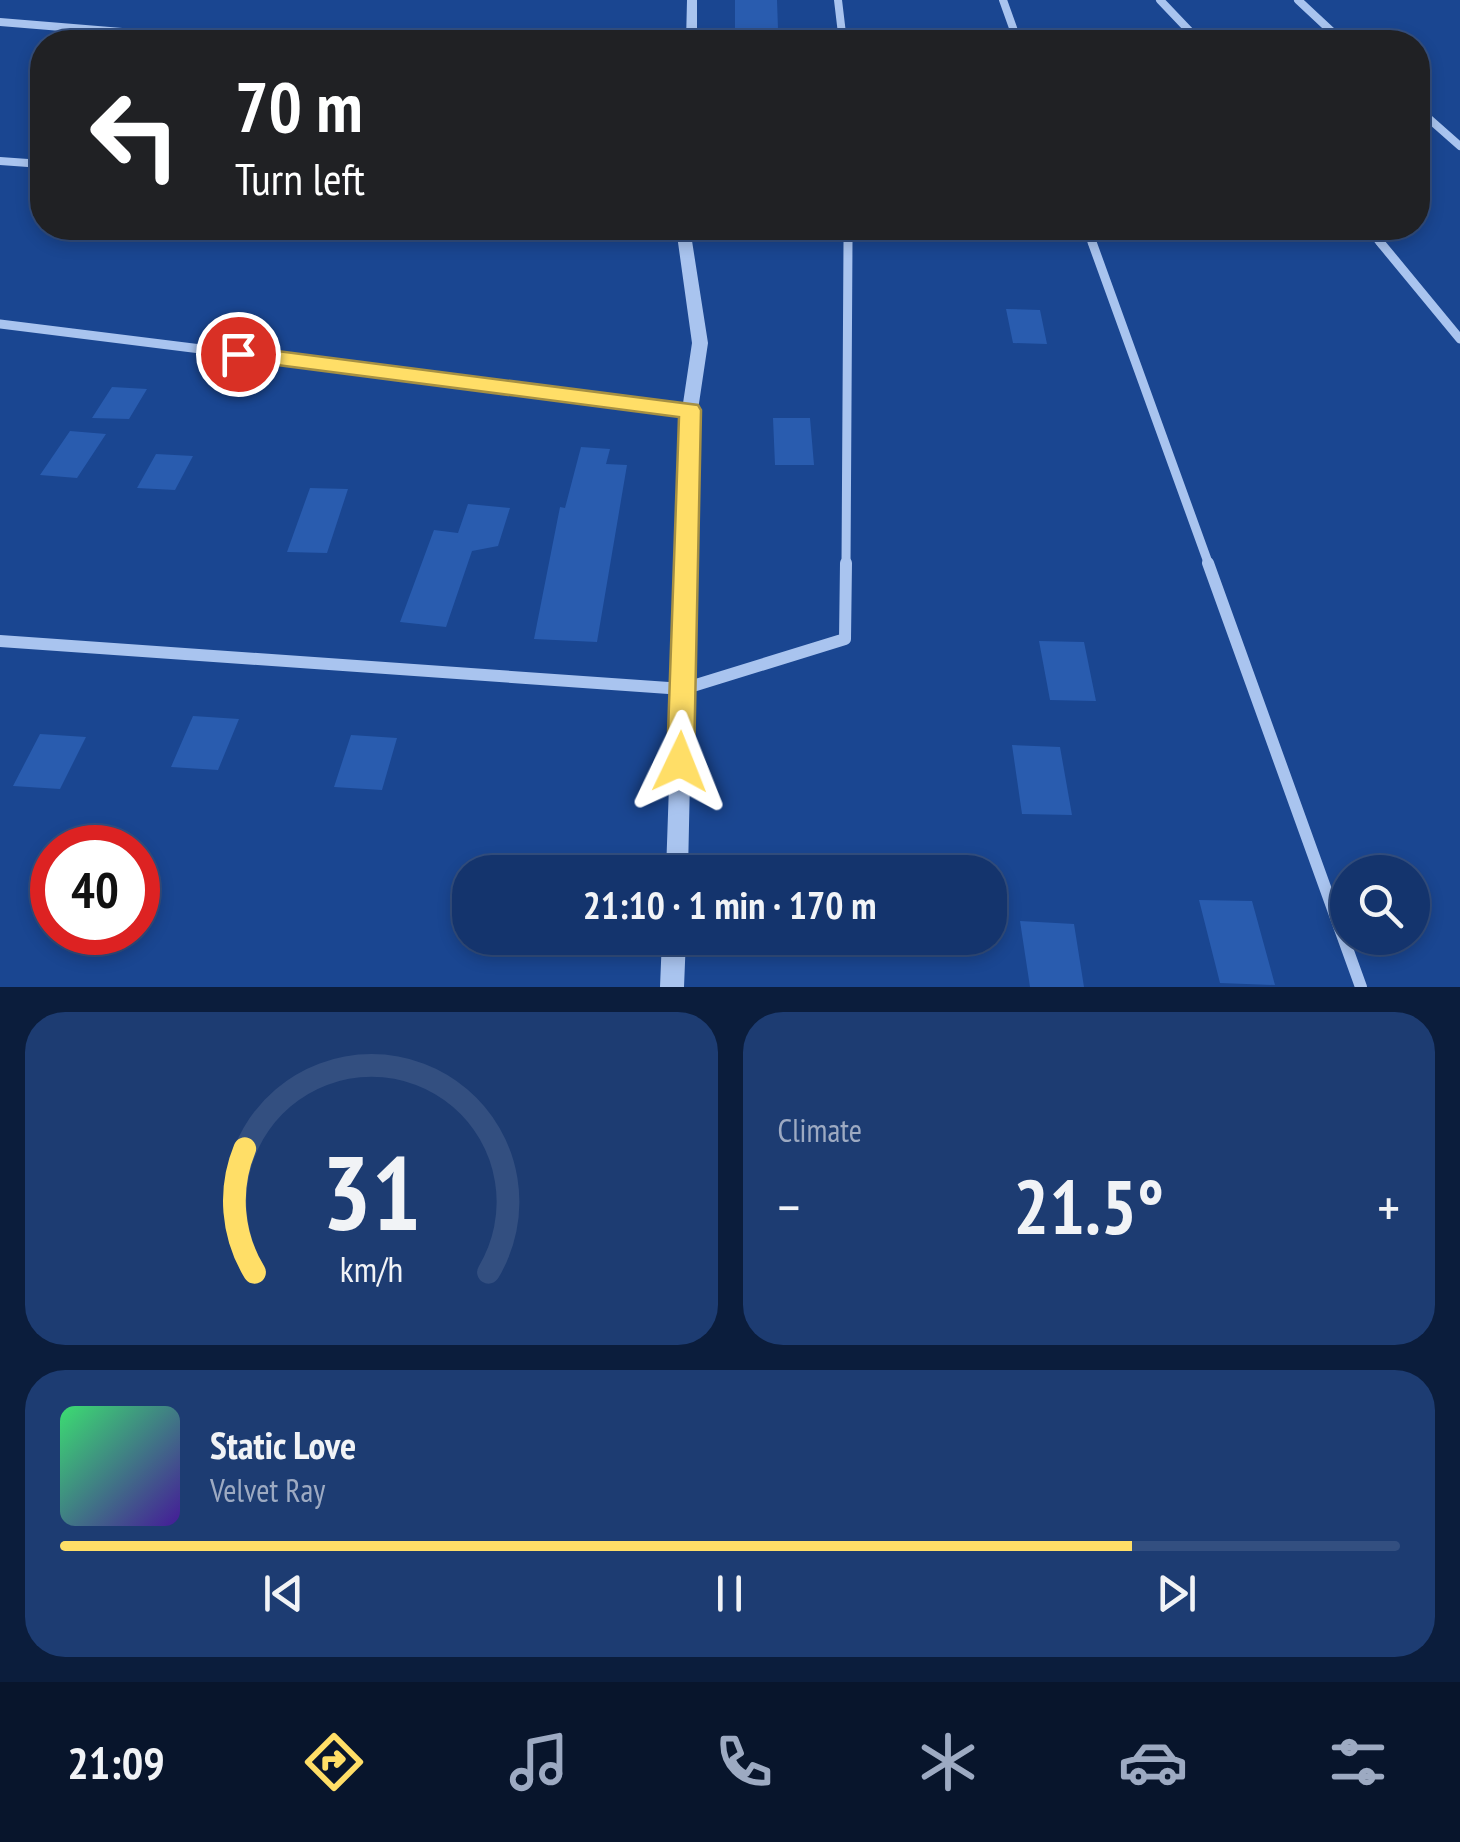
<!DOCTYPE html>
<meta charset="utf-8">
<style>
:root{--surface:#14346d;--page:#1d3c72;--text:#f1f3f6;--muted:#9daac2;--line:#334f80;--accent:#ffde67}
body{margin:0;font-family:"PT Sans Narrow",sans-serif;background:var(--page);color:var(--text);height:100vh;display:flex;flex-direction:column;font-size:38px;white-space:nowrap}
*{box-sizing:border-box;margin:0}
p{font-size:32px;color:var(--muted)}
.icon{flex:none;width:55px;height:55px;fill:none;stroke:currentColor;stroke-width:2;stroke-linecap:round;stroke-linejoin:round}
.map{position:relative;height:987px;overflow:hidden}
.drawer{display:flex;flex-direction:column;gap:25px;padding:25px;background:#0b1d3c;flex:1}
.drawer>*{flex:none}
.guide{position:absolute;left:30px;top:30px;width:1400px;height:210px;border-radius:40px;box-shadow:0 5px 15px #0003,0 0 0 2px var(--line);background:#202124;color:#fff;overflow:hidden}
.buttons{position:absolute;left:1330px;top:855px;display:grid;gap:20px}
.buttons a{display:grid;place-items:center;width:100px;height:100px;border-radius:50%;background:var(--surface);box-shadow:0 5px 15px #0003,0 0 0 2px var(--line);font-size:50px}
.speed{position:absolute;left:30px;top:825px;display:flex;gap:20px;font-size:50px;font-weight:700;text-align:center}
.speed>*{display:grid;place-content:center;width:130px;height:130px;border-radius:50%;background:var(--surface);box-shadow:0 5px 15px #0003,0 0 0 2px var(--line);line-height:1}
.speed .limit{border:15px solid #d22;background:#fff;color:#111}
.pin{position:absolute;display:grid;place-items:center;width:85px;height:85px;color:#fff;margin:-42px;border:5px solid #fff;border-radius:50%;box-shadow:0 2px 10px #0007}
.me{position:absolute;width:110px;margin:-55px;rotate:2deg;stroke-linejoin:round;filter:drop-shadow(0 0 8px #0008)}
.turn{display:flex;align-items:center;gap:35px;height:210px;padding:0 40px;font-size:45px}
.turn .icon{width:130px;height:130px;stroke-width:2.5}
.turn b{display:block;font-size:70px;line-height:85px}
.big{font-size:75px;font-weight:700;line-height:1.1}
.drawer .card{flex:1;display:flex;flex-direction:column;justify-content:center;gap:15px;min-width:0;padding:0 35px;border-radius:40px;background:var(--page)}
.drawer .dial{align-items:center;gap:0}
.dial svg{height:260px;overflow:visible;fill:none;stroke:var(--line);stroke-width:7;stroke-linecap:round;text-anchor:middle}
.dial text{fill:var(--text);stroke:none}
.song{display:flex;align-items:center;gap:30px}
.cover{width:120px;height:120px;border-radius:15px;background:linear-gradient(135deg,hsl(140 70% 55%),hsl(260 70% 35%))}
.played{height:10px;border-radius:5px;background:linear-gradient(90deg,var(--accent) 80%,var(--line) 80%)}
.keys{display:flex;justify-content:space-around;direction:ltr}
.heat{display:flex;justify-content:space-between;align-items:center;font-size:55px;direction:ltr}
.drawer .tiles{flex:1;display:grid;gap:25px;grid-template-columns:1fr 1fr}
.card:last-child{grid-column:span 2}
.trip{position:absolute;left:452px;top:855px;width:555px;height:100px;border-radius:40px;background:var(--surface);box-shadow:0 5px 15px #0003,0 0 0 2px var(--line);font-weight:700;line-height:100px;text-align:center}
.dock{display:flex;height:160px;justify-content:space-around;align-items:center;background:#08152c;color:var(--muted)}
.dock .icon{width:70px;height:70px}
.dock .active{color:var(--accent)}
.dock b{font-size:45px;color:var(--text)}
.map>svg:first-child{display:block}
</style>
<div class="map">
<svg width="1460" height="987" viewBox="0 0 1460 987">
<rect width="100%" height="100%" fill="#1a4691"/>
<path fill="#295caf" d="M 735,0 L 777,0 L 778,29 L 772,29 L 772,38 L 735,38 Z
M 1006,309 L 1040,310 L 1047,344 L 1013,343 Z
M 112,387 L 147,389 L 129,419 L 92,418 Z
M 773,418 L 810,418 L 814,465 L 775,465 Z
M 70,431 L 106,434 L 77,478 L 40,475 Z
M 581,447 L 610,449 L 606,464 L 627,465 L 597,642 L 534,639 L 560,507 L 565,508 Z
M 156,454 L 193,456 L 175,490 L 137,488 Z
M 310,488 L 348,489 L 327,553 L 287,552 Z
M 468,504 L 510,508 L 498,546 L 472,551 L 446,627 L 400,622 L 434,530 L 458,533 Z
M 1039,641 L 1084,642 L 1096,701 L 1050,700 Z
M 193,716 L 239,719 L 218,770 L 171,767 Z
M 40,734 L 86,737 L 60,789 L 13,786 Z
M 351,735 L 397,738 L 382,790 L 334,787 Z
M 1012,745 L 1060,747 L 1072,815 L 1022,814 Z
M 1199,900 L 1252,901 L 1275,985 L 1220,983 Z
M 1020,921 L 1074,924 L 1084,987 L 1030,987 Z"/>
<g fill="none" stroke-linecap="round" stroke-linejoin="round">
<path stroke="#a9c4ef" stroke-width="8" d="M 838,0 L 843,42
M 1003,0 L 1018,42
M 1160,0 L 1200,42
M 1298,0 L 1343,42
M 0,22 L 244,42
M 1418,109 L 1460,146
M 0,161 L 42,164
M 1087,228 L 1093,245
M 1368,228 L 1382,245
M 848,245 L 848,228"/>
<path stroke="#a9c4ef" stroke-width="9" d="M 1092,242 L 1209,565
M 1380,242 L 1460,339
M 0,324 L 690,410
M 846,565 L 848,242"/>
<path stroke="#a9c4ef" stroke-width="12" d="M 1208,563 L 1361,987
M 0,641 L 683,689 L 845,639 L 846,563"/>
<path fill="#a9c4ef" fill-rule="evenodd" d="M 687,0 L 697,0 L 697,42 L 686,42 Z
M 676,228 L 690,228 L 708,343 L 698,410 L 688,872 L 666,872 L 682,410 L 692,343 Z
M 662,938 L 686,938 L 684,987 L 660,987 Z"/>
</g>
<path fill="#ffde67" stroke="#a69043" stroke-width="2.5" d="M 238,346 L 698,405 L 701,410 L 694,762 L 690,772 L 680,776 L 671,772 L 667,762 L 679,417 L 231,359 L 231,348 Z"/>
</svg>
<div class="buttons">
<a><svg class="icon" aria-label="search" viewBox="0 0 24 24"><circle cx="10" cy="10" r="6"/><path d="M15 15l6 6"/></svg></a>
</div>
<div class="speed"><div class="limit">40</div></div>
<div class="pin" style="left:238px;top:354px;background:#d93025"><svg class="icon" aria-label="arrive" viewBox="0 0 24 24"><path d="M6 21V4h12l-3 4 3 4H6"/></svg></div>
<svg class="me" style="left:680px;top:762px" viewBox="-20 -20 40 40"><path d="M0-17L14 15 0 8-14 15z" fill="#ffde67" stroke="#fff" stroke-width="4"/></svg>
<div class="trip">21:10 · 1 min · 170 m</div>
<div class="guide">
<div class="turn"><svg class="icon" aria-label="left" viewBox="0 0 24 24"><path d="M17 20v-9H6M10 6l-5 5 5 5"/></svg><div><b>70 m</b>Turn left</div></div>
</div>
</div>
<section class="drawer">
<div class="tiles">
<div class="card dial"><svg viewBox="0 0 100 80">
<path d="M14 69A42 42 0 1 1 86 69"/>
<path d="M14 69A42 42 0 0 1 11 31" stroke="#ffde67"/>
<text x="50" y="56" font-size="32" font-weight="700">31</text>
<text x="50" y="72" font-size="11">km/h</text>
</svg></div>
<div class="card"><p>Climate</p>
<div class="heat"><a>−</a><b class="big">21.5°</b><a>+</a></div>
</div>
<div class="card">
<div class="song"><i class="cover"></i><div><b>Static Love</b><p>Velvet Ray</p></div></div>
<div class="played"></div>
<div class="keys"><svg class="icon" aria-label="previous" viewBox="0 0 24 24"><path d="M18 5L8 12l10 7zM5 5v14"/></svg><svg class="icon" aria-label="pause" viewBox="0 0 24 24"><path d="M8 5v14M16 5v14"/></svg><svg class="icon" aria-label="next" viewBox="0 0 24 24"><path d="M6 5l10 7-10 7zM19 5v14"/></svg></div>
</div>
</div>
</section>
<nav class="dock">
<b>21:09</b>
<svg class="icon active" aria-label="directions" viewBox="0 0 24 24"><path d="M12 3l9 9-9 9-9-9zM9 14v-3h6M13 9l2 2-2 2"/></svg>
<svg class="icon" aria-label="music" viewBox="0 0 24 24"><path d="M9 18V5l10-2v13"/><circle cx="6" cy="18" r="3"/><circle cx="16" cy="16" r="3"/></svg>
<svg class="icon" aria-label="phone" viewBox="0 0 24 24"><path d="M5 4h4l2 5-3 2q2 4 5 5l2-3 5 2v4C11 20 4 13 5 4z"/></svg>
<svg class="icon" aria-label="climate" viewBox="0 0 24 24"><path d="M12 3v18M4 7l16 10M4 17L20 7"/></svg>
<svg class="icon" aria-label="car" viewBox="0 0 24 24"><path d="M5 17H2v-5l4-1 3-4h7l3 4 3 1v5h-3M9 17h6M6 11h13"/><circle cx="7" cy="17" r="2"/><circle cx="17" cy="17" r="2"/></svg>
<svg class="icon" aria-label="filters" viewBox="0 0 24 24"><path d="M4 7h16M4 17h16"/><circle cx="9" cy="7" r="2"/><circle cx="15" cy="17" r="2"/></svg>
</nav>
